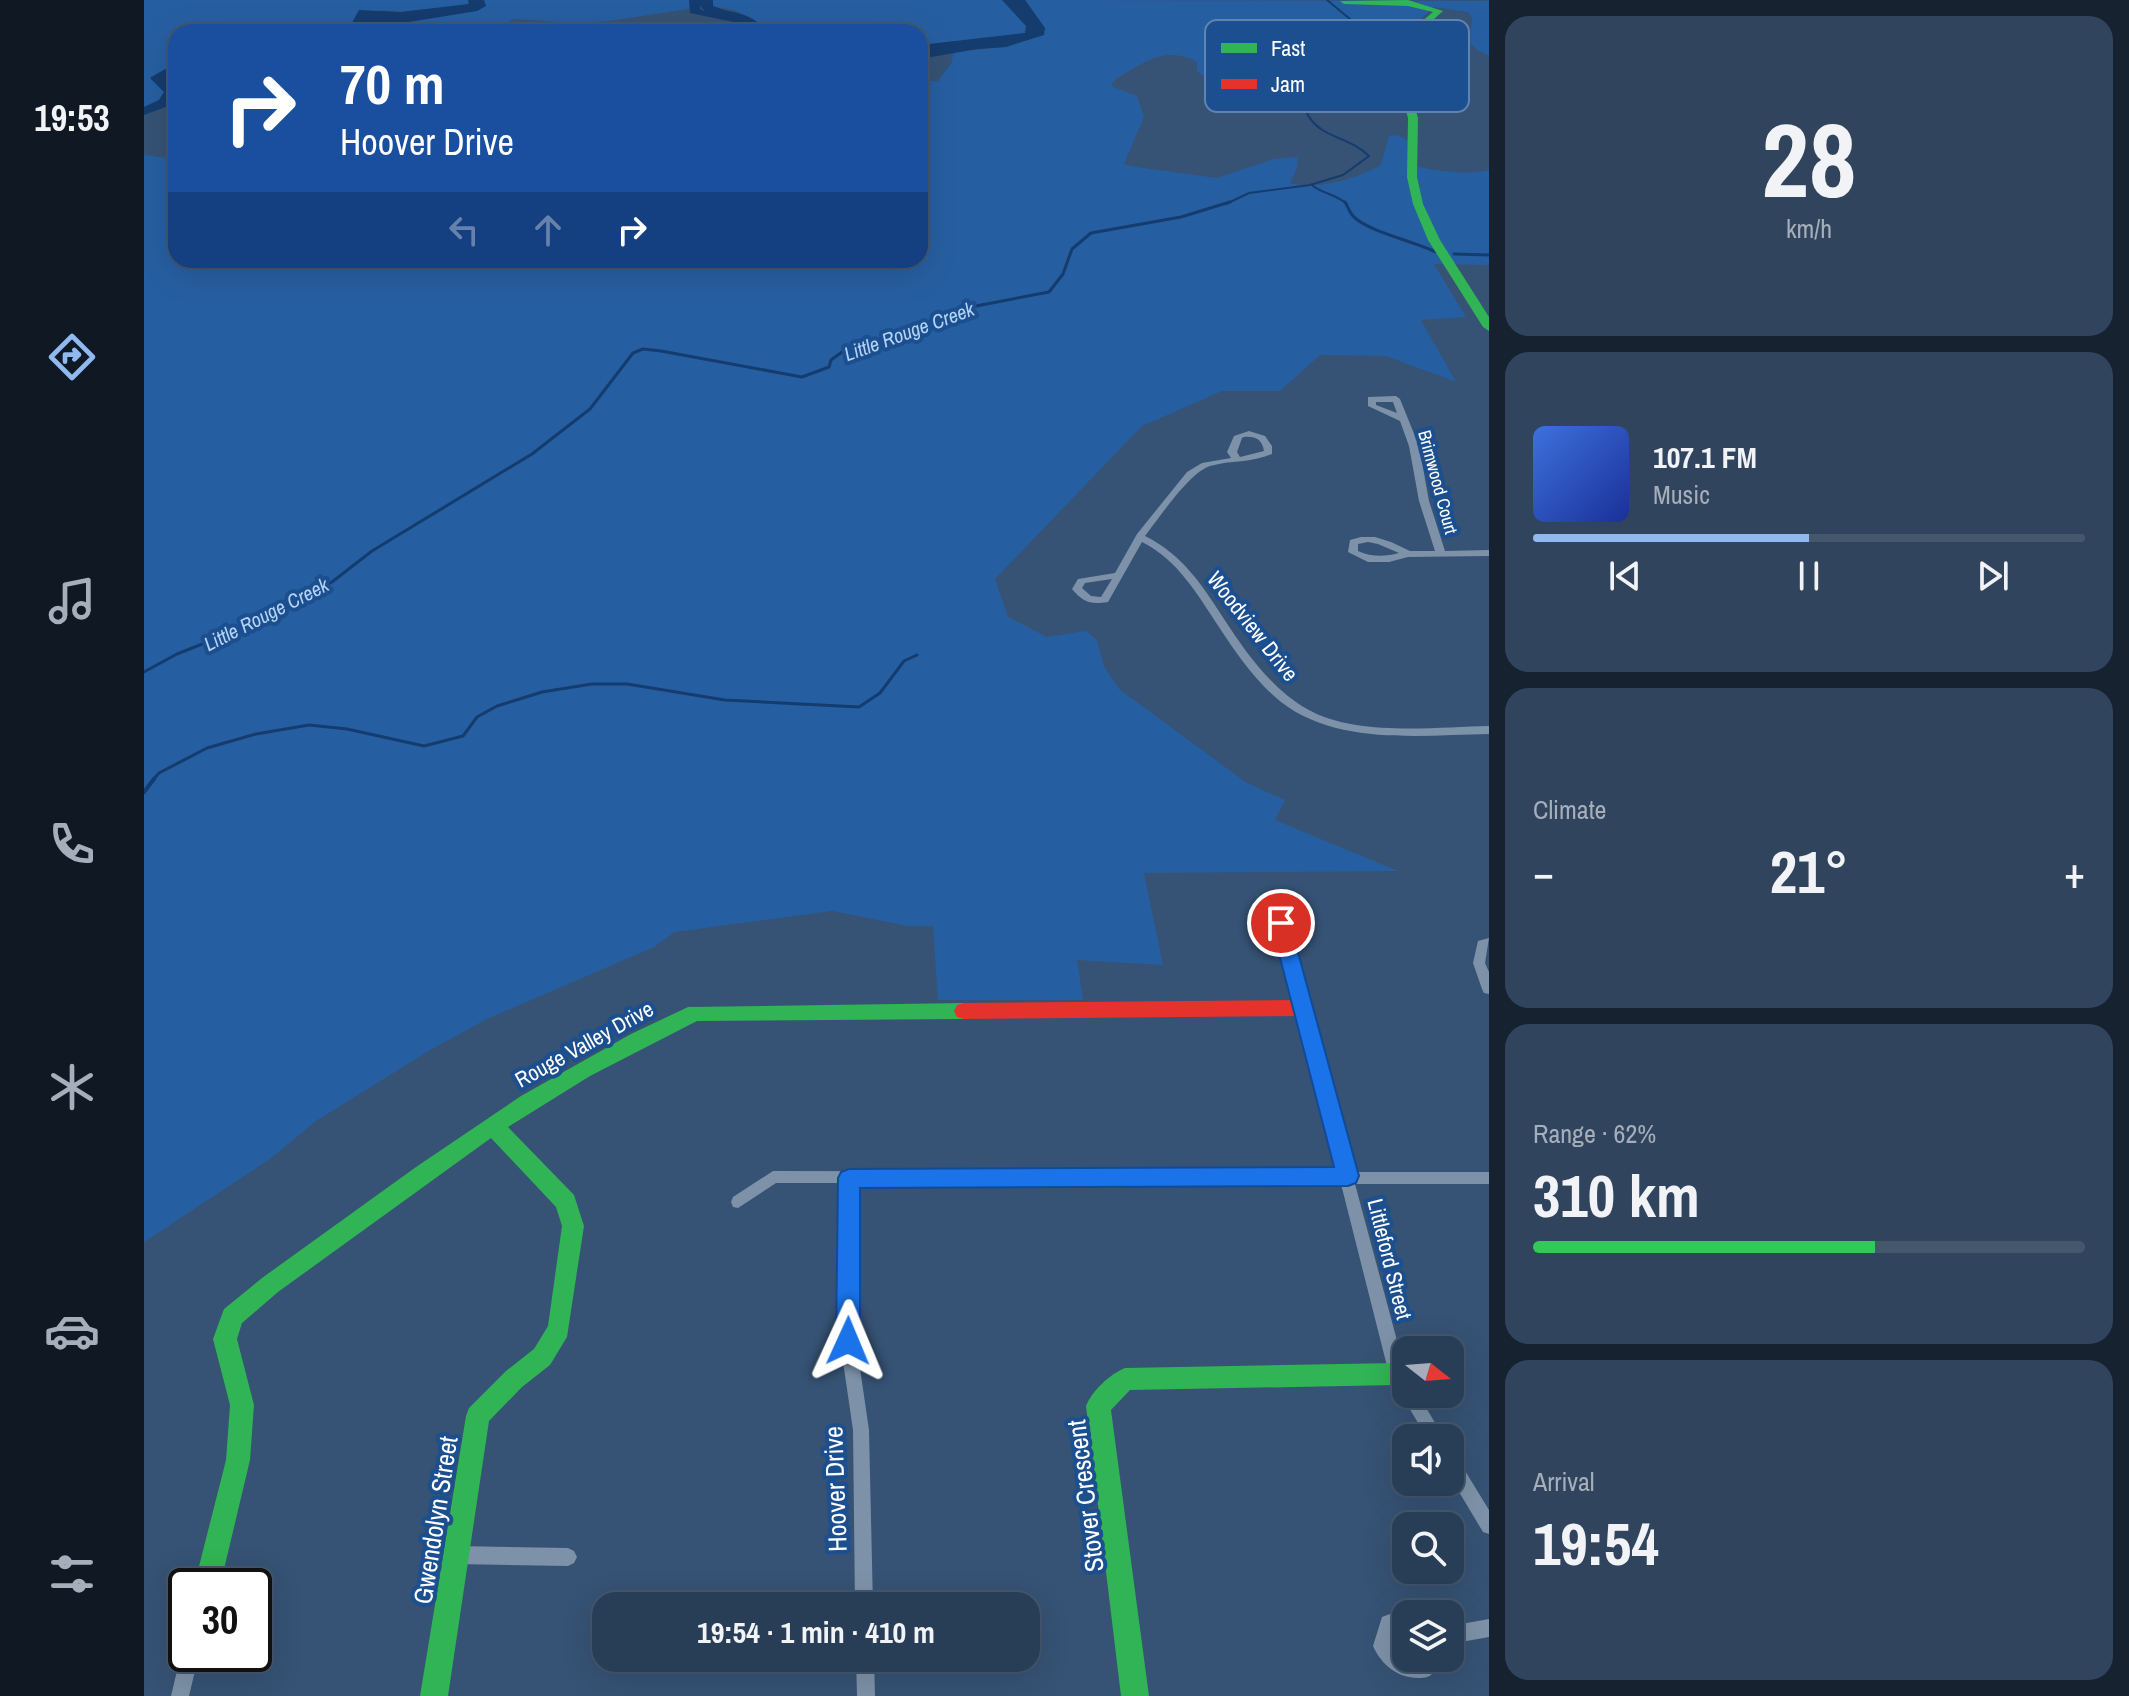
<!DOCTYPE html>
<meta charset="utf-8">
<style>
:root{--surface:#283e57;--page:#30455d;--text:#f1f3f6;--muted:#a5aeba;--line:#44576d;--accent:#90b9f0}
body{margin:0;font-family:"Archivo Narrow",sans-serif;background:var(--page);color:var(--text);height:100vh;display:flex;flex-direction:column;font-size:30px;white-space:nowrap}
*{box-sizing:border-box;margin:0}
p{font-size:26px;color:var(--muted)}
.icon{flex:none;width:44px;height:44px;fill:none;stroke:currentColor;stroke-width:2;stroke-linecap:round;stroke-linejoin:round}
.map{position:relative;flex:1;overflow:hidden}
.panel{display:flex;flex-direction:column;gap:16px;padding:16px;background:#162230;width:640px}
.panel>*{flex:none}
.hud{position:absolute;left:24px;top:24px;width:760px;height:244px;border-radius:24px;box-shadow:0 8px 32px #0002,0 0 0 2px var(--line);background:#1a4fa0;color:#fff;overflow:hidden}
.needle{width:52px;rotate:107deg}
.fabs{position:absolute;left:1248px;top:1336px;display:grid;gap:16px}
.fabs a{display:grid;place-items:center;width:72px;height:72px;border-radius:16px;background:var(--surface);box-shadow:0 8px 32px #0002,0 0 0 2px var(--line);font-size:40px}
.speed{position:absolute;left:24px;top:1568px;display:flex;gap:16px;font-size:40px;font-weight:700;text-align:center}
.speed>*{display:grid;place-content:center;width:104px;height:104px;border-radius:50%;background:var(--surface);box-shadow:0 8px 32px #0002,0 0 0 2px var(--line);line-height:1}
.speed .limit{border:4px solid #111;border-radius:12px;background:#fff;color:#111}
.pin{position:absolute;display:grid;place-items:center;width:68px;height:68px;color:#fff;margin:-34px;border:4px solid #fff;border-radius:50%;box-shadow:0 2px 8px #0007}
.me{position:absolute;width:88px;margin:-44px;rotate:1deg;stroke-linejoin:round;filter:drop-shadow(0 0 6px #0008)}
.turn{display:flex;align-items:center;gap:28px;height:168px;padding:0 40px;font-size:36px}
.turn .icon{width:104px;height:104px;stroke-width:2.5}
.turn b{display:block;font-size:56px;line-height:68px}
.lanes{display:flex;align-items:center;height:76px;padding:0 40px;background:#0003;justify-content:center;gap:40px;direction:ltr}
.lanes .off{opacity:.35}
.big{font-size:60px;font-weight:800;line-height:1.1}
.panel .widget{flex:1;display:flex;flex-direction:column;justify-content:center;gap:12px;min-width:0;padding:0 28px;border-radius:24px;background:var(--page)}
.panel .dial{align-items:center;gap:0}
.dial b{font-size:104px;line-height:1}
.song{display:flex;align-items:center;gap:24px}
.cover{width:96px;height:96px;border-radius:12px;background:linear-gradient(135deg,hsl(220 70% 55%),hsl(230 70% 35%))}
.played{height:8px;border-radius:4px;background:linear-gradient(90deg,var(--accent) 50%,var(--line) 50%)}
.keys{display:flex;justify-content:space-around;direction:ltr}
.heat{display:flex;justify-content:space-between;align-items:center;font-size:44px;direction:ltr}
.charge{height:12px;border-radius:6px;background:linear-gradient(90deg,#34c759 62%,var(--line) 0)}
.trip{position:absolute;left:448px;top:1592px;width:448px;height:80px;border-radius:24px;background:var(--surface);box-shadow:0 8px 32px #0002,0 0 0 2px var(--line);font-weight:800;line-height:80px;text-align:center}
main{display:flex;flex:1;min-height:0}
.tabs{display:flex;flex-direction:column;width:144px;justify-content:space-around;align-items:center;background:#101923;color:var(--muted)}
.tabs .icon{width:56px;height:56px}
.tabs .selected{color:var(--accent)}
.tabs b{font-size:36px;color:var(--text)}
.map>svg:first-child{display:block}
</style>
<main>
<nav class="tabs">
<b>19:53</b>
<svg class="icon selected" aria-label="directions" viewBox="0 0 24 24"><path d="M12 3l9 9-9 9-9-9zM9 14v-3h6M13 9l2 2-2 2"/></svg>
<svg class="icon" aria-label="music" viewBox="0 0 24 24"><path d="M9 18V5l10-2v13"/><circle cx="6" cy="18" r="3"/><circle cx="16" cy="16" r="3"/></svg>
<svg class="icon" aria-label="phone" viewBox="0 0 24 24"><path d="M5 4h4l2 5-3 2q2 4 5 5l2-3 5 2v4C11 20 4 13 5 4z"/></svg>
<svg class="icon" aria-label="climate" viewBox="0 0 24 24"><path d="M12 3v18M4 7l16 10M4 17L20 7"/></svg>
<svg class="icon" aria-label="car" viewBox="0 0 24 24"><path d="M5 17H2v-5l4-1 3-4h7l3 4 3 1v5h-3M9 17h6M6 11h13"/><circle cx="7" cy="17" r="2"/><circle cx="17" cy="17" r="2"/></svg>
<svg class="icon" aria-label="filters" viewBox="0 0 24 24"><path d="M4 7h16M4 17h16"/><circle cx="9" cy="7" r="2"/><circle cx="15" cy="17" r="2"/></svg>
</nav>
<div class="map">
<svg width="1345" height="1696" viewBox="0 0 1345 1696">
<rect width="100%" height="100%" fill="#365274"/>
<path fill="#265fa1" d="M 0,0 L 324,0 L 327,1 L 314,8 L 256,12 L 238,10 L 206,28 L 208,32 L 32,32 L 32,65 L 6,77 L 20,92 L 15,100 L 0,107 Z
M 340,0 L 554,0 L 556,7 L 466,21 L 430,23 L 370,19 L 362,23 L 381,32 L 243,32 L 252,24 L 320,13 L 342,6 Z
M 569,0 L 858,0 L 882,26 L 881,33 L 872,35 L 784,45 L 776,45 L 776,32 L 611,32 L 614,30 L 593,11 L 569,6 Z
M 881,0 L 1345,1 L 1345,56 L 1333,50 L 1326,42 L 1328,18 L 1324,12 L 1290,7 L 1250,42 L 1242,55 C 1228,58 1214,55 1204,45 L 1206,38 L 1182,33 L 1154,38 L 1136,82 C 1106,91 1079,92 1053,71 L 1053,62 C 1029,48 1007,57 987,70 C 978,76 971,77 967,86 L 993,96 L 1000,117 L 980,164 L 992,167 L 1073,178 L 1130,159 L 1154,157 L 1153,168 L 1146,183 C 1173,191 1214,178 1237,165 L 1245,136 L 1252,135 L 1266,141 L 1265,165 C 1290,170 1319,176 1345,170 L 1345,265 L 1290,264 L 1322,317 L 1277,320 L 1312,382 L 1242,356 L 1176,355 L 1136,391 L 1078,391 L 998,426 L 851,579 L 864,617 L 903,637 L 942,631 L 953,640 L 960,666 L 975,689 L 1103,783 L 1141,800 L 1131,820 L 1254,871 L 1000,873 L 1019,965 L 933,960 L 939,1000 L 794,1000 L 789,926 L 764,926 L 688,911 L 531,932 L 510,947 L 343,1019 L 288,1049 L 172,1121 L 126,1159 L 0,1242 L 0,155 L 24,158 L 32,164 L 32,260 L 776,260 L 776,81 L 794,81 L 808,62 L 809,52 L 862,47 L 901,28 Z"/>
<path fill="#153c6e" d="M 324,0 L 340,0 L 342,6 L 333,11 L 252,24 L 243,32 L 208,32 L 205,28 L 215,10 L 256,12 L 325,4 Z
M 554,0 L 569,0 L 569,6 C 588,14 598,10 616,24 L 614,30 L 587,32 L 595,22 C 578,18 560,19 554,0 Z
M 858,0 L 881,0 L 901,28 L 900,35 L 862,47 L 776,53 L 776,45 L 881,33 L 882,26 Z
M 28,65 L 32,65 L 32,75 L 26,77 L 32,87 L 32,100 L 24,106 L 0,115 L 0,107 L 15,100 L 20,92 L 6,78 Z"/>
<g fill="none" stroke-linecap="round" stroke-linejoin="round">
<path stroke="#153c6e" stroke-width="2" d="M 1169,186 C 1180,194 1193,195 1203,204
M 1082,204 L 1105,193 L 1166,185 L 1199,175 L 1225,156 C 1212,143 1196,140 1180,131 C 1141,107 1170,70 1195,48 L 1189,31 L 1206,19 L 1183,0"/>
<path stroke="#153c6e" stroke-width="3" d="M 1201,202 C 1204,207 1206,214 1211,218 C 1227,232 1269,241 1292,252
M 1310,254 L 1345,255
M 0,672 L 33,654 L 114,622 L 188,582 L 228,551 L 388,454 L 446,409 L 489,353 L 499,349 L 517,351 L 658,377 L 685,367 L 687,360 L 698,352 L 832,306 L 905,292 L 919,274 L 928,249 L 947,233 L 1037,217 L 1086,202
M 8,781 L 15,773 L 63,748 L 112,734 L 165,725 L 203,729 L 280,746 L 319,736 L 333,717 L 353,706 L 398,692 L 448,684 L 483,684 L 581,700 L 715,707 L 736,693 L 760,661 L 773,655"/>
<path stroke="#153c6e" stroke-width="4" d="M 0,792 L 10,779"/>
<path fill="#153c6e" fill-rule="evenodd" d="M 545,0 L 557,0 L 556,9 L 560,11 L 592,14 L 611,23 L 608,31 L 589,32 L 599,24 L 546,13 Z
M 835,41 L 841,45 L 839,48 L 776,59 L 776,51 Z"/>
<path fill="#7d92a8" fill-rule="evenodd" d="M 1252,396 L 1256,399 L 1275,446 L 1285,501 L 1301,551 L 1345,550 L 1345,556 L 1264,557 L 1245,562 L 1224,562 L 1204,552 L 1206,540 L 1217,537 L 1231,537 L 1247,542 L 1266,551 L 1291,551 L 1275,501 L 1265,446 L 1256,421 L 1224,406 L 1224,397 ZM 1232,402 L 1249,402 L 1253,413 L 1232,405 ZM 1224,542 L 1234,544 L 1255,553 C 1240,557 1228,557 1214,551 L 1214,544 Z
M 1105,431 L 1121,436 L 1128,446 L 1128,454 C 1107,463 1087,460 1066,466 C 1046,472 1015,518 1001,536 C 1038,554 1059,586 1080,619 C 1102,653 1128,689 1163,709 C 1212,737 1291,727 1345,726 L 1345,734 C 1278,735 1194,746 1137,702 C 1112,682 1092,653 1075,627 C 1053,594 1034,560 998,542 L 964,602 C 946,605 939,602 928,589 L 934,579 L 971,573 L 993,534 L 1043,472 L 1058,463 L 1087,458 L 1083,452 L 1090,436 ZM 1100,437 C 1111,436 1118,439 1120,451 L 1096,457 L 1093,452 L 1098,438 ZM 968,579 L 957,597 L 947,596 L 938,588 L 941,583 Z
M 1128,902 L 1132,904 L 1143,923 L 1208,1172 L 1345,1172 L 1345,1184 L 1211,1184 L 1262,1374 L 1262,1394 L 1274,1394 L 1300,1438 L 1283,1438 L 1245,1374 L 1197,1184 L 712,1183 L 712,1341 L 725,1430 L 729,1606 L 711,1606 L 709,1430 L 696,1341 L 698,1183 L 632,1183 L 594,1208 L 589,1207 L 587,1202 L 589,1197 L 629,1171 L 1194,1172 L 1131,923 L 1122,907 L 1124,904 Z
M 1345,938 L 1341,963 L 1345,972 L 1345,994 L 1340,993 L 1338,989 L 1329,963 L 1334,941 Z
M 1306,1454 L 1312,1456 L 1345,1510 L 1345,1534 L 1339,1532 L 1306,1477 Z
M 311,1546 L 424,1548 L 430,1551 L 433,1557 L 430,1563 L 424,1566 L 311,1564 L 305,1561 L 302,1555 L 305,1549 Z
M 1262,1608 L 1268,1611 L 1270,1614 L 1262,1614 L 1262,1626 L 1251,1629 L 1247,1644 C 1264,1666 1273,1658 1296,1658 C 1294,1663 1291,1671 1287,1675 C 1283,1678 1278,1678 1274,1678 C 1253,1678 1237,1664 1229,1646 L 1238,1617 Z
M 1345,1619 L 1345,1637 L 1306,1644 L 1306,1626 Z
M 42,1647 L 42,1654 L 55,1654 L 45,1696 L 27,1696 L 37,1654 Z
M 712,1658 L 730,1658 L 731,1696 L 713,1696 Z"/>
<path fill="#30b455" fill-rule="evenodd" d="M 1264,0 L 1299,11 L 1262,44 L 1257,60 L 1274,118 L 1273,177 L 1279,204 L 1296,240 L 1345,317 L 1345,331 L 1339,327 L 1284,240 L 1269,204 L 1263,177 L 1264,118 L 1247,60 L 1255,41 L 1289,12 L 1264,6 L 1200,4 L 1196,1 Z
M 820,1003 L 827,1005 L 830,1011 L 827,1017 L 820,1019 L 553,1021 L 446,1076 L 364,1127 L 430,1195 L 440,1226 L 423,1337 L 406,1365 L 378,1387 L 345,1421 L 304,1696 L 276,1696 L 322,1416 L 325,1408 L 362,1371 L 390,1349 L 404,1326 L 418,1226 L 412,1207 L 347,1138 L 134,1292 L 98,1323 L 93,1339 L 110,1405 L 106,1460 L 76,1586 L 50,1586 L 82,1460 L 86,1405 L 69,1339 L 80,1309 L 118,1278 L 272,1167 L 377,1096 L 487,1034 L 544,1007 Z
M 1253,1363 L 1262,1367 L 1261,1382 L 1253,1385 L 986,1390 L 967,1410 L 1005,1696 L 977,1696 L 942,1406 C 948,1391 966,1374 981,1368 Z"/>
<path fill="#e5322d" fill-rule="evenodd" d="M 1157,1000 L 1164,1002 L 1167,1008 L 1164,1014 L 1157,1016 L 820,1019 L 813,1017 L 810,1011 L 813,1005 L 820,1003 Z"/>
</g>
<path fill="#1a73e8" stroke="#114b97" stroke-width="2" d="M 1137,915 L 1146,923 L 1215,1176 L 1212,1183 L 1204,1186 L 716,1188 L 716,1341 L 712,1349 L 704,1353 L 695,1349 L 692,1341 L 694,1178 L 697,1172 L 705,1169 L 1190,1167 L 1127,923 Z"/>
<g text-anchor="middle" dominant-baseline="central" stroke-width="8" stroke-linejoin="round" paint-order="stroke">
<g font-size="18" fill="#fff" stroke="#1b4f8f">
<text transform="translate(1294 482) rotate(75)">Brimwood Court</text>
</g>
<g font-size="20" font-style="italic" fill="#b5d3f5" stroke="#1b4f8f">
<text transform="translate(765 331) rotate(-20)">Little Rouge Creek</text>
<text transform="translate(122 614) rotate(-27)">Little Rouge Creek</text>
</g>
<g font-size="22" fill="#fff" stroke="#1b4f8f">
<text transform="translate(1109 626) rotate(52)">Woodview Drive</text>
<text transform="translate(440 1044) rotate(-29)">Rouge Valley Drive</text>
<text transform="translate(1246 1259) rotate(76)">Littleford Street</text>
</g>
<g font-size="26" fill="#fff" stroke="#1b4f8f">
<text transform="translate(691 1489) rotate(-92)">Hoover Drive</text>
<text transform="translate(941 1496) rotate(-97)">Stover Crescent</text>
<text transform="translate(291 1520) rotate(-81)">Gwendolyn Street</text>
</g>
</g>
<rect x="1061" y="20" width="264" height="92" rx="12" fill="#1b4f8f" stroke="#5f84b1" stroke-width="2"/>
<rect x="1077" y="43" width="36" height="10" fill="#30b455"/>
<rect x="1077" y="79" width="36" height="10" fill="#e5322d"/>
<g font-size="22" fill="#fff">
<text x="1127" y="56">Fast</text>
<text x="1127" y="92">Jam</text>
</g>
</svg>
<div class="fabs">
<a><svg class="needle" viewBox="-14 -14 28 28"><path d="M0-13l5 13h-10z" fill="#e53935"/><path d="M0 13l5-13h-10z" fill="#a5aeba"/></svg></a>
<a><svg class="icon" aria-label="sound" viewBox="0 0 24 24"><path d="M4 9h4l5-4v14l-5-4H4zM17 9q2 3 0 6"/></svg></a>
<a><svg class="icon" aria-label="search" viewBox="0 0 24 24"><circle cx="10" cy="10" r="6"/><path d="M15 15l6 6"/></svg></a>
<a><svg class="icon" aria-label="layers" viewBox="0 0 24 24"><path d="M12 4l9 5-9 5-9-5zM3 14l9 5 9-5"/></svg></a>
</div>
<div class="speed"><div class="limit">30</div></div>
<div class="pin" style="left:1137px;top:923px;background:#d93025"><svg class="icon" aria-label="arrive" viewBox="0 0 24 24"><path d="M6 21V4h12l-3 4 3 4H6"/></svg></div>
<svg class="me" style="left:704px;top:1341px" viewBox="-20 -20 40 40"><path d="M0-17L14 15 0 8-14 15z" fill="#1a73e8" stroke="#fff" stroke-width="4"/></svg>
<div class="trip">19:54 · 1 min · 410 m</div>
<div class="hud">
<div class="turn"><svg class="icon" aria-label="right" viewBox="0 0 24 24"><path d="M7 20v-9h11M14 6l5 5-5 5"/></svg><div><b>70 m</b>Hoover Drive</div></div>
<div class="lanes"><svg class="icon off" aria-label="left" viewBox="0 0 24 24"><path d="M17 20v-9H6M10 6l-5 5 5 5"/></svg><svg class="icon off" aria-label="ahead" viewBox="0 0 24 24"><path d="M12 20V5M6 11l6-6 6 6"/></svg><svg class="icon" aria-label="right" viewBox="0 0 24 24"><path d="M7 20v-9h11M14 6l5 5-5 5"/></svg></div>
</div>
</div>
<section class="panel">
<div class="widget dial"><b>28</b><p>km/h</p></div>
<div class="widget">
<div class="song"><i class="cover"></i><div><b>107.1 FM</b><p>Music</p></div></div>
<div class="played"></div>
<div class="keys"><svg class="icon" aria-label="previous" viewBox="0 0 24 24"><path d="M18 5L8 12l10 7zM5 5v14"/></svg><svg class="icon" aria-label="pause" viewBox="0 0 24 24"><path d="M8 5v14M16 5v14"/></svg><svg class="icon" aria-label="next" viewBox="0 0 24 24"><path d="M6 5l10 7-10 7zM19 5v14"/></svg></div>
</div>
<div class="widget"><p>Climate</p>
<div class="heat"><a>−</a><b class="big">21°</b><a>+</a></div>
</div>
<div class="widget"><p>Range · 62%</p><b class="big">310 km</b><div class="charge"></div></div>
<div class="widget"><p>Arrival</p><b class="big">19:54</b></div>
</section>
</main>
